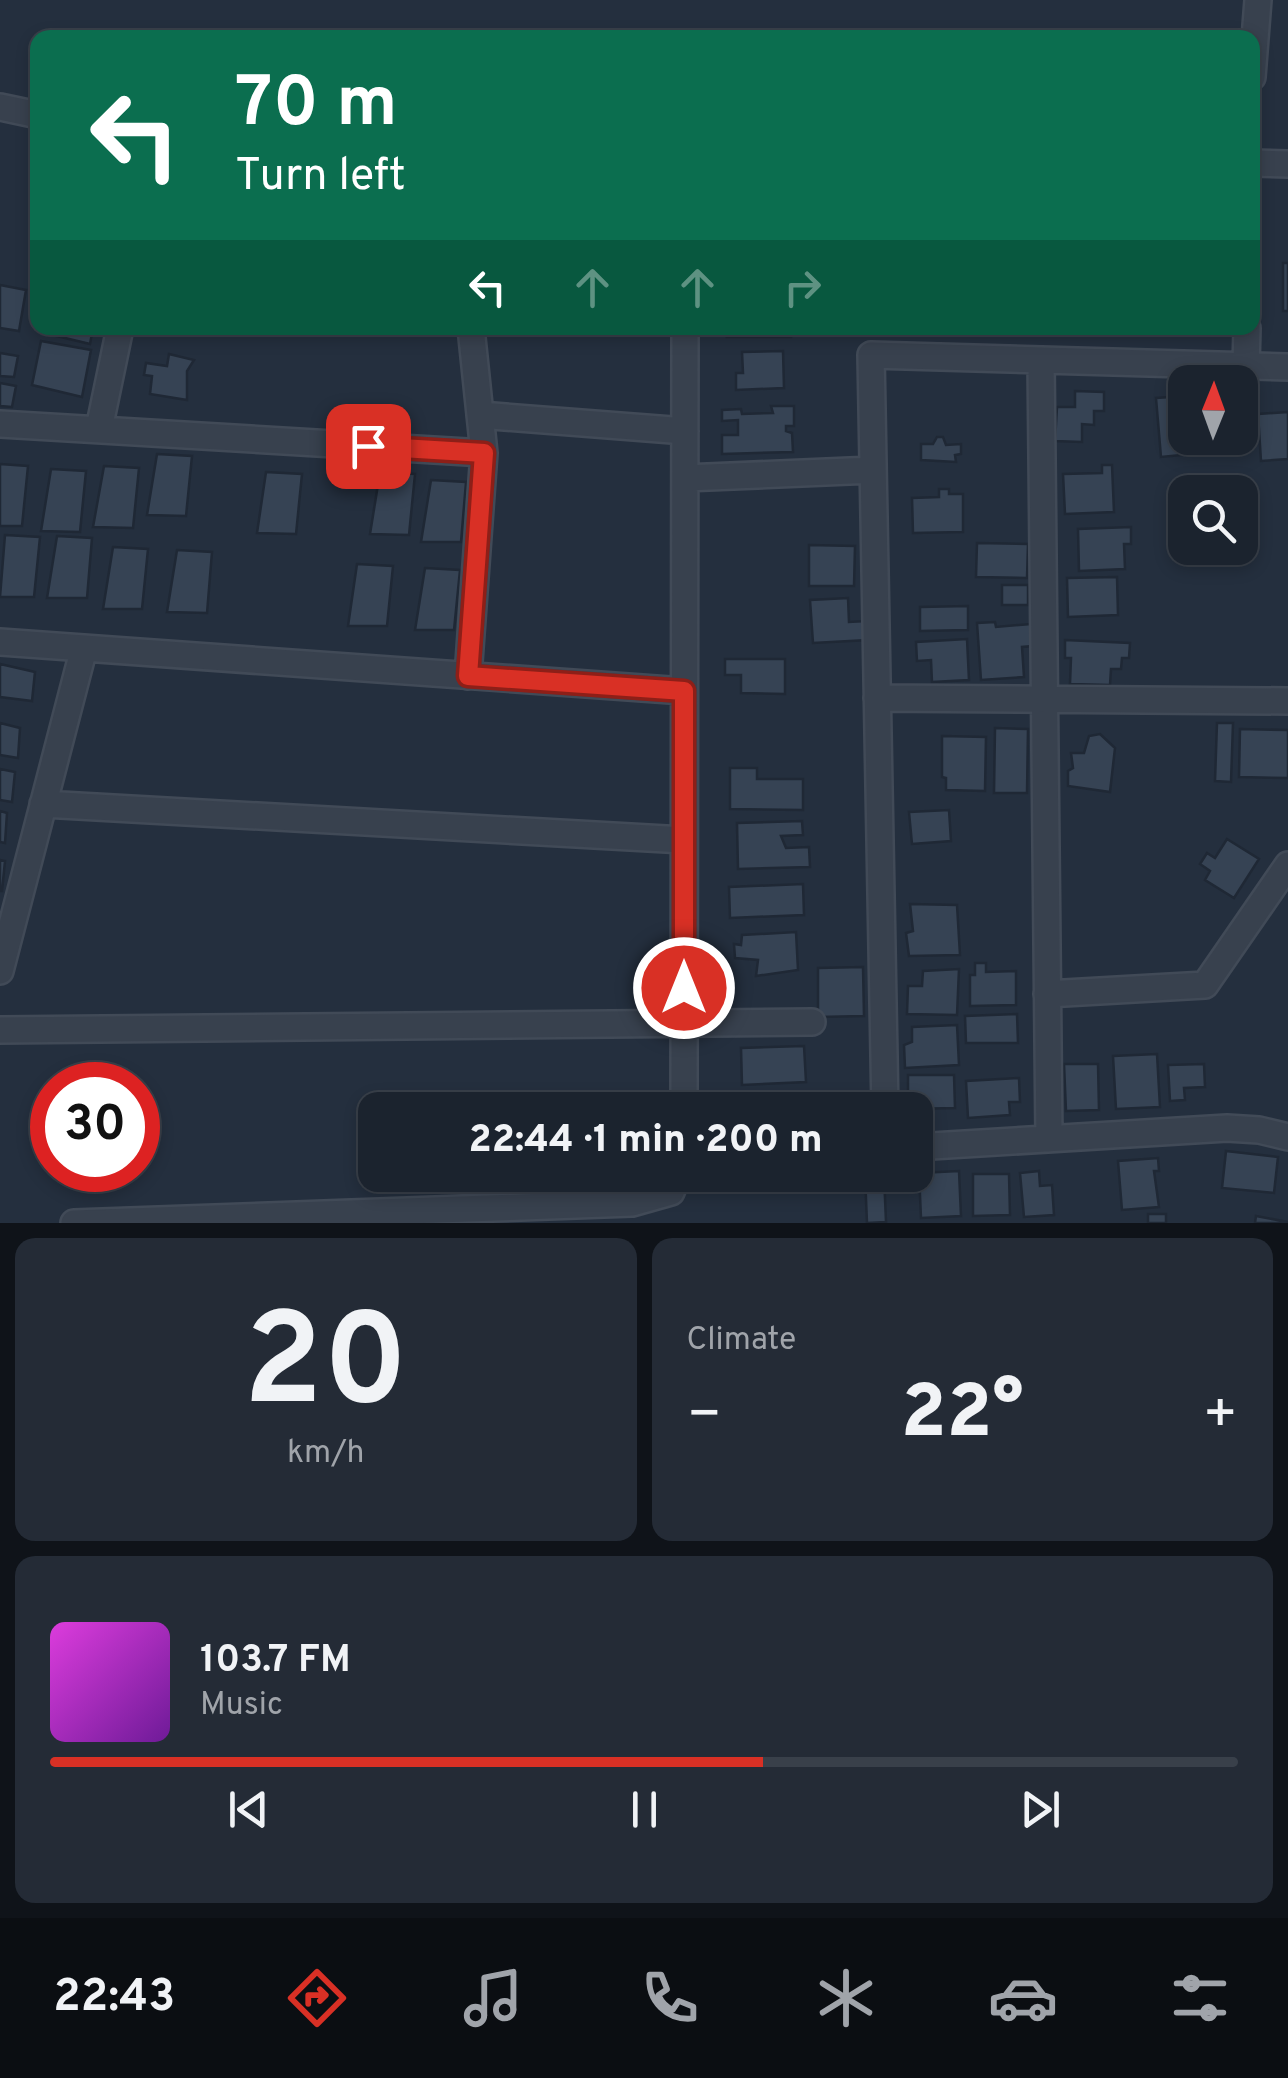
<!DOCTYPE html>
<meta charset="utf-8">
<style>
:root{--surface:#1b232e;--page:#242b36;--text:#f1f3f6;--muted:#a0a4aa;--line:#39404a;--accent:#d93025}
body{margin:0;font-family:Overpass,sans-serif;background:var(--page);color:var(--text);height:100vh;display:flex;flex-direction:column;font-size:38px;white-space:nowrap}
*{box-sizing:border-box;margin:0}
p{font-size:32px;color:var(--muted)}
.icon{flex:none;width:55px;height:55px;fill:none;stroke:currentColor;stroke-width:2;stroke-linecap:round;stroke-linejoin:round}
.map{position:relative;height:1223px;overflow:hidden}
.sheet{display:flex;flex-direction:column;gap:15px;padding:15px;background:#0f1319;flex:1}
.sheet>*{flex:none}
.guide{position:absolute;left:30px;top:30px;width:1230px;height:305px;border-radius:20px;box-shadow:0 5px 15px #0003,0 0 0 2px var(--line);background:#0b6e4f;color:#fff;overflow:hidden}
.needle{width:65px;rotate:1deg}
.buttons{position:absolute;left:1168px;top:365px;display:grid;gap:20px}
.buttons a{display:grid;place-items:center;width:90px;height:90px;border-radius:20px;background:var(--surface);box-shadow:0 5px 15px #0003,0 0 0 2px var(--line);font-size:50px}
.speed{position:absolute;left:30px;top:1062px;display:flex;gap:20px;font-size:50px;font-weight:700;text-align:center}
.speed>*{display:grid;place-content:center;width:130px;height:130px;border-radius:50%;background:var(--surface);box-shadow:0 5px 15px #0003,0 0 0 2px var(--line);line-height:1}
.speed .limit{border:15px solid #d22;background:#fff;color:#111}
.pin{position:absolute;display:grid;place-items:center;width:85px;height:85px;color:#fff;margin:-42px;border-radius:20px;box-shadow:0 5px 15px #0006}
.me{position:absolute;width:110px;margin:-55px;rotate:0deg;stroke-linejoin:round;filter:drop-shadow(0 0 8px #0008)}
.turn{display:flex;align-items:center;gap:35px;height:210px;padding:0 40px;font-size:45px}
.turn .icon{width:130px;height:130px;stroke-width:2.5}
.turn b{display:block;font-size:70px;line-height:85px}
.lanes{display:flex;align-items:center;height:95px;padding:0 40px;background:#0003;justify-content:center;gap:50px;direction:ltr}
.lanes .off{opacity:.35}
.big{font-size:75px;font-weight:800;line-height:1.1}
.sheet .widget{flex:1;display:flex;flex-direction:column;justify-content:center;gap:15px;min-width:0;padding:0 35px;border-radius:20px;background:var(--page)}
.sheet .dial{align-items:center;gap:0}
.dial b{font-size:130px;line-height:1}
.song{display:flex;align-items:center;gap:30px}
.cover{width:120px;height:120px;border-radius:15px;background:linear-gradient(135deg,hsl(300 70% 55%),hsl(280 70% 35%))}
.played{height:10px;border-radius:5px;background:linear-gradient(90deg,var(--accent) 60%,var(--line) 60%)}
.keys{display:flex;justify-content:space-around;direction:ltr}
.heat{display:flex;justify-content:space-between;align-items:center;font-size:55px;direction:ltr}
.sheet .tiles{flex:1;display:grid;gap:15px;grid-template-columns:1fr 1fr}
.widget:last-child{grid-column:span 2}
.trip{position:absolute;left:358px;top:1092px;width:575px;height:100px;border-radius:20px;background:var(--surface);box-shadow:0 5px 15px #0003,0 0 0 2px var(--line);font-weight:800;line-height:100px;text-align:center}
.dock{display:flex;height:160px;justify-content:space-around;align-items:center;background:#0b0e12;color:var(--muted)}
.dock .icon{width:70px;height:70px}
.dock .current{color:var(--accent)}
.dock b{font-size:45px;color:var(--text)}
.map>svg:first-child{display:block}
</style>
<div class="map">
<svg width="1288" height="1223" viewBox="0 0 1288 1223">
<rect width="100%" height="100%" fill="#242f3e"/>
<path fill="#364354" stroke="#1f2835" stroke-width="2.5" d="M 1283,263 L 1288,263 L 1288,311 L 1283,311 Z
M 0,285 L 26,290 L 19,331 L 0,328 Z
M 41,328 L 93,328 L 90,344 L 40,332 Z
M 728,328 L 791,328 L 791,337 L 727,337 Z
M 1189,328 L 1236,328 L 1236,331 L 1189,332 Z
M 41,341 L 91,350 L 82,397 L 32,385 Z
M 783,351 L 784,388 L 736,390 L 736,373 L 743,373 L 742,352 Z
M 0,353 L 18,356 L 14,377 L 0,376 Z
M 169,354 L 194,360 L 187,371 L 187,400 L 150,394 L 152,376 L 144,375 L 146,363 L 167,366 Z
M 0,383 L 16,386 L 12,407 L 0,406 Z
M 1075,391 L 1104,392 L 1104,411 L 1094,411 L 1094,425 L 1082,424 L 1082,442 L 1055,441 L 1057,407 L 1075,407 Z
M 1185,396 L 1185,438 L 1201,438 L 1202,453 L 1161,457 L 1156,398 Z
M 1240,404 L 1244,404 L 1246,450 L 1213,452 L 1212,438 L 1240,438 Z
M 771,406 L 794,406 L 794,426 L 786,426 L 786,431 L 792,433 L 793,452 L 722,454 L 722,435 L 738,435 L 738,420 L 722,421 L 722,410 L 741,409 L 742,414 L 773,413 Z
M 1288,412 L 1288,459 L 1261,461 L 1258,414 Z
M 937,437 L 943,437 L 946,445 L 961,444 L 961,454 L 955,455 L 956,462 L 921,460 L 921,444 L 933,444 Z
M 157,454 L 192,456 L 186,516 L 147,515 Z
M 0,464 L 28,466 L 22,526 L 0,526 Z
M 1102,465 L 1112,465 L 1114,512 L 1065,514 L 1063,474 L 1102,473 Z
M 104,466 L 139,468 L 133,528 L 93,527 Z
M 51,469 L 86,471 L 80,532 L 41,531 Z
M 266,472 L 302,474 L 296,534 L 257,533 Z
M 380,472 L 415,474 L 409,535 L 370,534 Z
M 431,480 L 466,482 L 461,542 L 421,542 Z
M 939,489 L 949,489 L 949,494 L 963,494 L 963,532 L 913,533 L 912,498 L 939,497 Z
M 1131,527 L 1131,544 L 1124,544 L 1125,569 L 1079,571 L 1078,529 Z
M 5,535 L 40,537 L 34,597 L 0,597 Z
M 57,536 L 92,538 L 87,598 L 47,598 Z
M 977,543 L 1028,544 L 1027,578 L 976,577 Z
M 809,545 L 855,546 L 854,586 L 809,586 Z
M 113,547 L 148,549 L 142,609 L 103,609 Z
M 177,550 L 212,552 L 207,613 L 167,612 Z
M 357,564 L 393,566 L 387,626 L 348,626 Z
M 425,568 L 460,570 L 454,630 L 415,630 Z
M 1117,577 L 1118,615 L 1068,617 L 1067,578 Z
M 1002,585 L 1028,585 L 1028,605 L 1002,605 Z
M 848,598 L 849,622 L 867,621 L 868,640 L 813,643 L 810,600 Z
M 968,606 L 968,630 L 920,631 L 920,607 Z
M 995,622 L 996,627 L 1031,624 L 1033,646 L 1022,647 L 1024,677 L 981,680 L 977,623 Z
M 967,639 L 969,680 L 932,682 L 931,660 L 917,661 L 916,642 Z
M 1065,640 L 1130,643 L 1129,658 L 1122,658 L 1121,669 L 1111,669 L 1110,685 L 1070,684 L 1071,658 L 1065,658 Z
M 725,659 L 785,659 L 785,694 L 741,693 L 741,675 L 725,675 Z
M 0,664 L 35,672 L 32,701 L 0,697 Z
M 0,723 L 20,728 L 18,758 L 0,755 Z
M 1217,723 L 1233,723 L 1231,782 L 1215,781 Z
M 995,728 L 1028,729 L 1027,793 L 994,793 Z
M 1240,729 L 1288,730 L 1288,778 L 1239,777 Z
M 1100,734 L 1115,748 L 1110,792 L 1068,786 L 1068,771 L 1073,768 L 1071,753 L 1084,753 L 1089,736 Z
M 942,736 L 986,737 L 985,791 L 946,790 L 946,778 L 942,777 Z
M 730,768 L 757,768 L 757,779 L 803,779 L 803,810 L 730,809 Z
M 0,769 L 15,772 L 12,802 L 0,800 Z
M 949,810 L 951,841 L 912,844 L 909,812 Z
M 0,811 L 7,813 L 5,843 L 0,842 Z
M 802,821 L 803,835 L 781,836 L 786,848 L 809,847 L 810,867 L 738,869 L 737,823 Z
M 1227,839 L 1259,859 L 1234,898 L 1205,880 L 1210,871 L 1200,864 L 1207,853 L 1215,858 Z
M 0,860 L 5,861 L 2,891 L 0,891 Z
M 803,884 L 804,915 L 730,918 L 729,887 Z
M 910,904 L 957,905 L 960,955 L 909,956 L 906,933 L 913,931 Z
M 796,932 L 798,970 L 756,976 L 758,960 L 735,958 L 734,944 L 741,945 L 742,935 Z
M 975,963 L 986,963 L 986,972 L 1016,971 L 1016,1005 L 970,1006 L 970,975 L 975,975 Z
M 863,967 L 864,1016 L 818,1017 L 818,968 Z
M 959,969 L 957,1015 L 907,1014 L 908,986 L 922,986 L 923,971 Z
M 1017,1014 L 1018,1043 L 966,1043 L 965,1016 Z
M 957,1025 L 959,1065 L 905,1068 L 904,1045 L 912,1042 L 912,1027 Z
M 804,1046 L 806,1082 L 742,1085 L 741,1048 Z
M 1157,1054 L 1160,1107 L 1116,1109 L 1113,1056 Z
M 1064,1064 L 1098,1064 L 1099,1110 L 1066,1111 Z
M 1204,1064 L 1205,1087 L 1184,1088 L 1185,1100 L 1170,1101 L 1168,1065 Z
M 908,1075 L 954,1075 L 955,1108 L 908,1109 Z
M 1019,1078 L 1020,1102 L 1009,1102 L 1010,1115 L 968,1118 L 966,1081 Z
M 1226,1151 L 1278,1157 L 1274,1193 L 1222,1188 Z
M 1158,1158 L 1159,1171 L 1154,1171 L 1159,1207 L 1122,1210 L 1118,1161 Z
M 959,1171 L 961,1216 L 921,1218 L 919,1173 Z
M 1039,1171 L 1040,1186 L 1052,1185 L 1054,1215 L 1024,1217 L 1020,1173 Z
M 973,1174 L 1009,1174 L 1010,1215 L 973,1216 Z
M 865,1175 L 884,1175 L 886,1222 L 867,1223 Z
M 1148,1214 L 1166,1214 L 1166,1223 L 1148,1223 Z
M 1256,1216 L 1288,1222 L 1288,1223 L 1255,1223 Z"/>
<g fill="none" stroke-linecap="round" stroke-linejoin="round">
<defs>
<path id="street" d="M 1252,77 L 1258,0
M 0,107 L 38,115
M 1252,163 L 1288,164
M 1041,360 L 1049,1139
M 1246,366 L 1247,328
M 480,415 L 685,431
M 0,424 L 484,453
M 99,429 L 120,328
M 685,478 L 873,470
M 0,642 L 684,691
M 468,676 L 484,453 L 471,328
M 877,698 L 1288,701
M 43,804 L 684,840
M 0,971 L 84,648
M 1047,994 L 1205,985 L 1288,865
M 0,1030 L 812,1022
M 684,1110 L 685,328
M 885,1110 L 871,355 L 1288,367
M 915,1147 L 1227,1128 L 1259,1130 L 1288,1137
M 74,1223 L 632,1203 L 671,1192 L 678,1175"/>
</defs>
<use href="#street" stroke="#414a57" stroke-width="30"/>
<use href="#street" stroke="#38414e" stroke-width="25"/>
</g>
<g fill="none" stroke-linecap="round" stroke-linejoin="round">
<defs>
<path id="route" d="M 368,446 L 484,453 L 468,676 L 684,691 L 684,988"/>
</defs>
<use href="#route" stroke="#8d1f18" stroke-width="25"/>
<use href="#route" stroke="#d93025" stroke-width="18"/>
</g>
</svg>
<div class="buttons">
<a><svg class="needle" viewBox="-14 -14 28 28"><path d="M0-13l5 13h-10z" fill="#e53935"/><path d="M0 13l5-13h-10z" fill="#a0a4aa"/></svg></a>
<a><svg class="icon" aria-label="search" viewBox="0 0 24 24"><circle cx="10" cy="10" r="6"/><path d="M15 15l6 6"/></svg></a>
</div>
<div class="speed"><div class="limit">30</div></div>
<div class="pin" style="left:368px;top:446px;background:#d93025"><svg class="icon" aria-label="arrive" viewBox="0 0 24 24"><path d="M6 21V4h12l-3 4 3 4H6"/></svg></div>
<svg class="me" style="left:684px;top:988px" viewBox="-20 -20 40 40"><circle r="17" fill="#d93025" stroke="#fff" stroke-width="3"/><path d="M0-11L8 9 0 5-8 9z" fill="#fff"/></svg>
<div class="trip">22:44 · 1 min · 200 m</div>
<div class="guide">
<div class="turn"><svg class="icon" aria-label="left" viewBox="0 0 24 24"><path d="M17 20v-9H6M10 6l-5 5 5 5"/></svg><div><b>70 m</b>Turn left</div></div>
<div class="lanes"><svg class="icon" aria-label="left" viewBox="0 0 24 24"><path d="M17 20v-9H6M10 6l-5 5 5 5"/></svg><svg class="icon off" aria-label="ahead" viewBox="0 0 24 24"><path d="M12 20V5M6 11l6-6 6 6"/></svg><svg class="icon off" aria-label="ahead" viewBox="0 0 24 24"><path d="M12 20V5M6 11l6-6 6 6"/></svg><svg class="icon off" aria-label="right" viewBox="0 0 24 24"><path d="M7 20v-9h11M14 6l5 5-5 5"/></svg></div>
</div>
</div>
<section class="sheet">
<div class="tiles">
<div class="widget dial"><b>20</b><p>km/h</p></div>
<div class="widget"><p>Climate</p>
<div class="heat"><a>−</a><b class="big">22°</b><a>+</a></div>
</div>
<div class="widget">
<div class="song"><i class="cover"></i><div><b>103.7 FM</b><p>Music</p></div></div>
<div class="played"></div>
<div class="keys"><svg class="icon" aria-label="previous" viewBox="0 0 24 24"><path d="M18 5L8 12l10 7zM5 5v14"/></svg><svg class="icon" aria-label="pause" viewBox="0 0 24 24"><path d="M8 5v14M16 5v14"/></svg><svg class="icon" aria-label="next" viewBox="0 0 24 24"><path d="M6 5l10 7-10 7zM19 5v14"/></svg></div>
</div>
</div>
</section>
<nav class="dock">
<b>22:43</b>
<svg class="icon current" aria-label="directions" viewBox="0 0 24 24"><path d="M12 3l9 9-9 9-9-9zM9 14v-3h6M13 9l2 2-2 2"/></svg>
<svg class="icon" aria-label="music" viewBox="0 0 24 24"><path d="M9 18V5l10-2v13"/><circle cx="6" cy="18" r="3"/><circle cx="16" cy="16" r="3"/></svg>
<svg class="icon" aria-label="phone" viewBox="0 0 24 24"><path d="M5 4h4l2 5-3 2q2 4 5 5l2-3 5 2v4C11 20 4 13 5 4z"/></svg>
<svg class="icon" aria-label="climate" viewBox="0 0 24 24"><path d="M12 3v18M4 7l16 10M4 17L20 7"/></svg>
<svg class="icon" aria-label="car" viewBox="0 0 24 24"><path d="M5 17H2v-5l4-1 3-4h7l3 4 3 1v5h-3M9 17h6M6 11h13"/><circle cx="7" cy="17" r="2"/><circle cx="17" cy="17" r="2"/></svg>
<svg class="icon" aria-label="filters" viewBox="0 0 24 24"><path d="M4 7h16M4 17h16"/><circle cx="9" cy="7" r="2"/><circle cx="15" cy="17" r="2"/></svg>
</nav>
